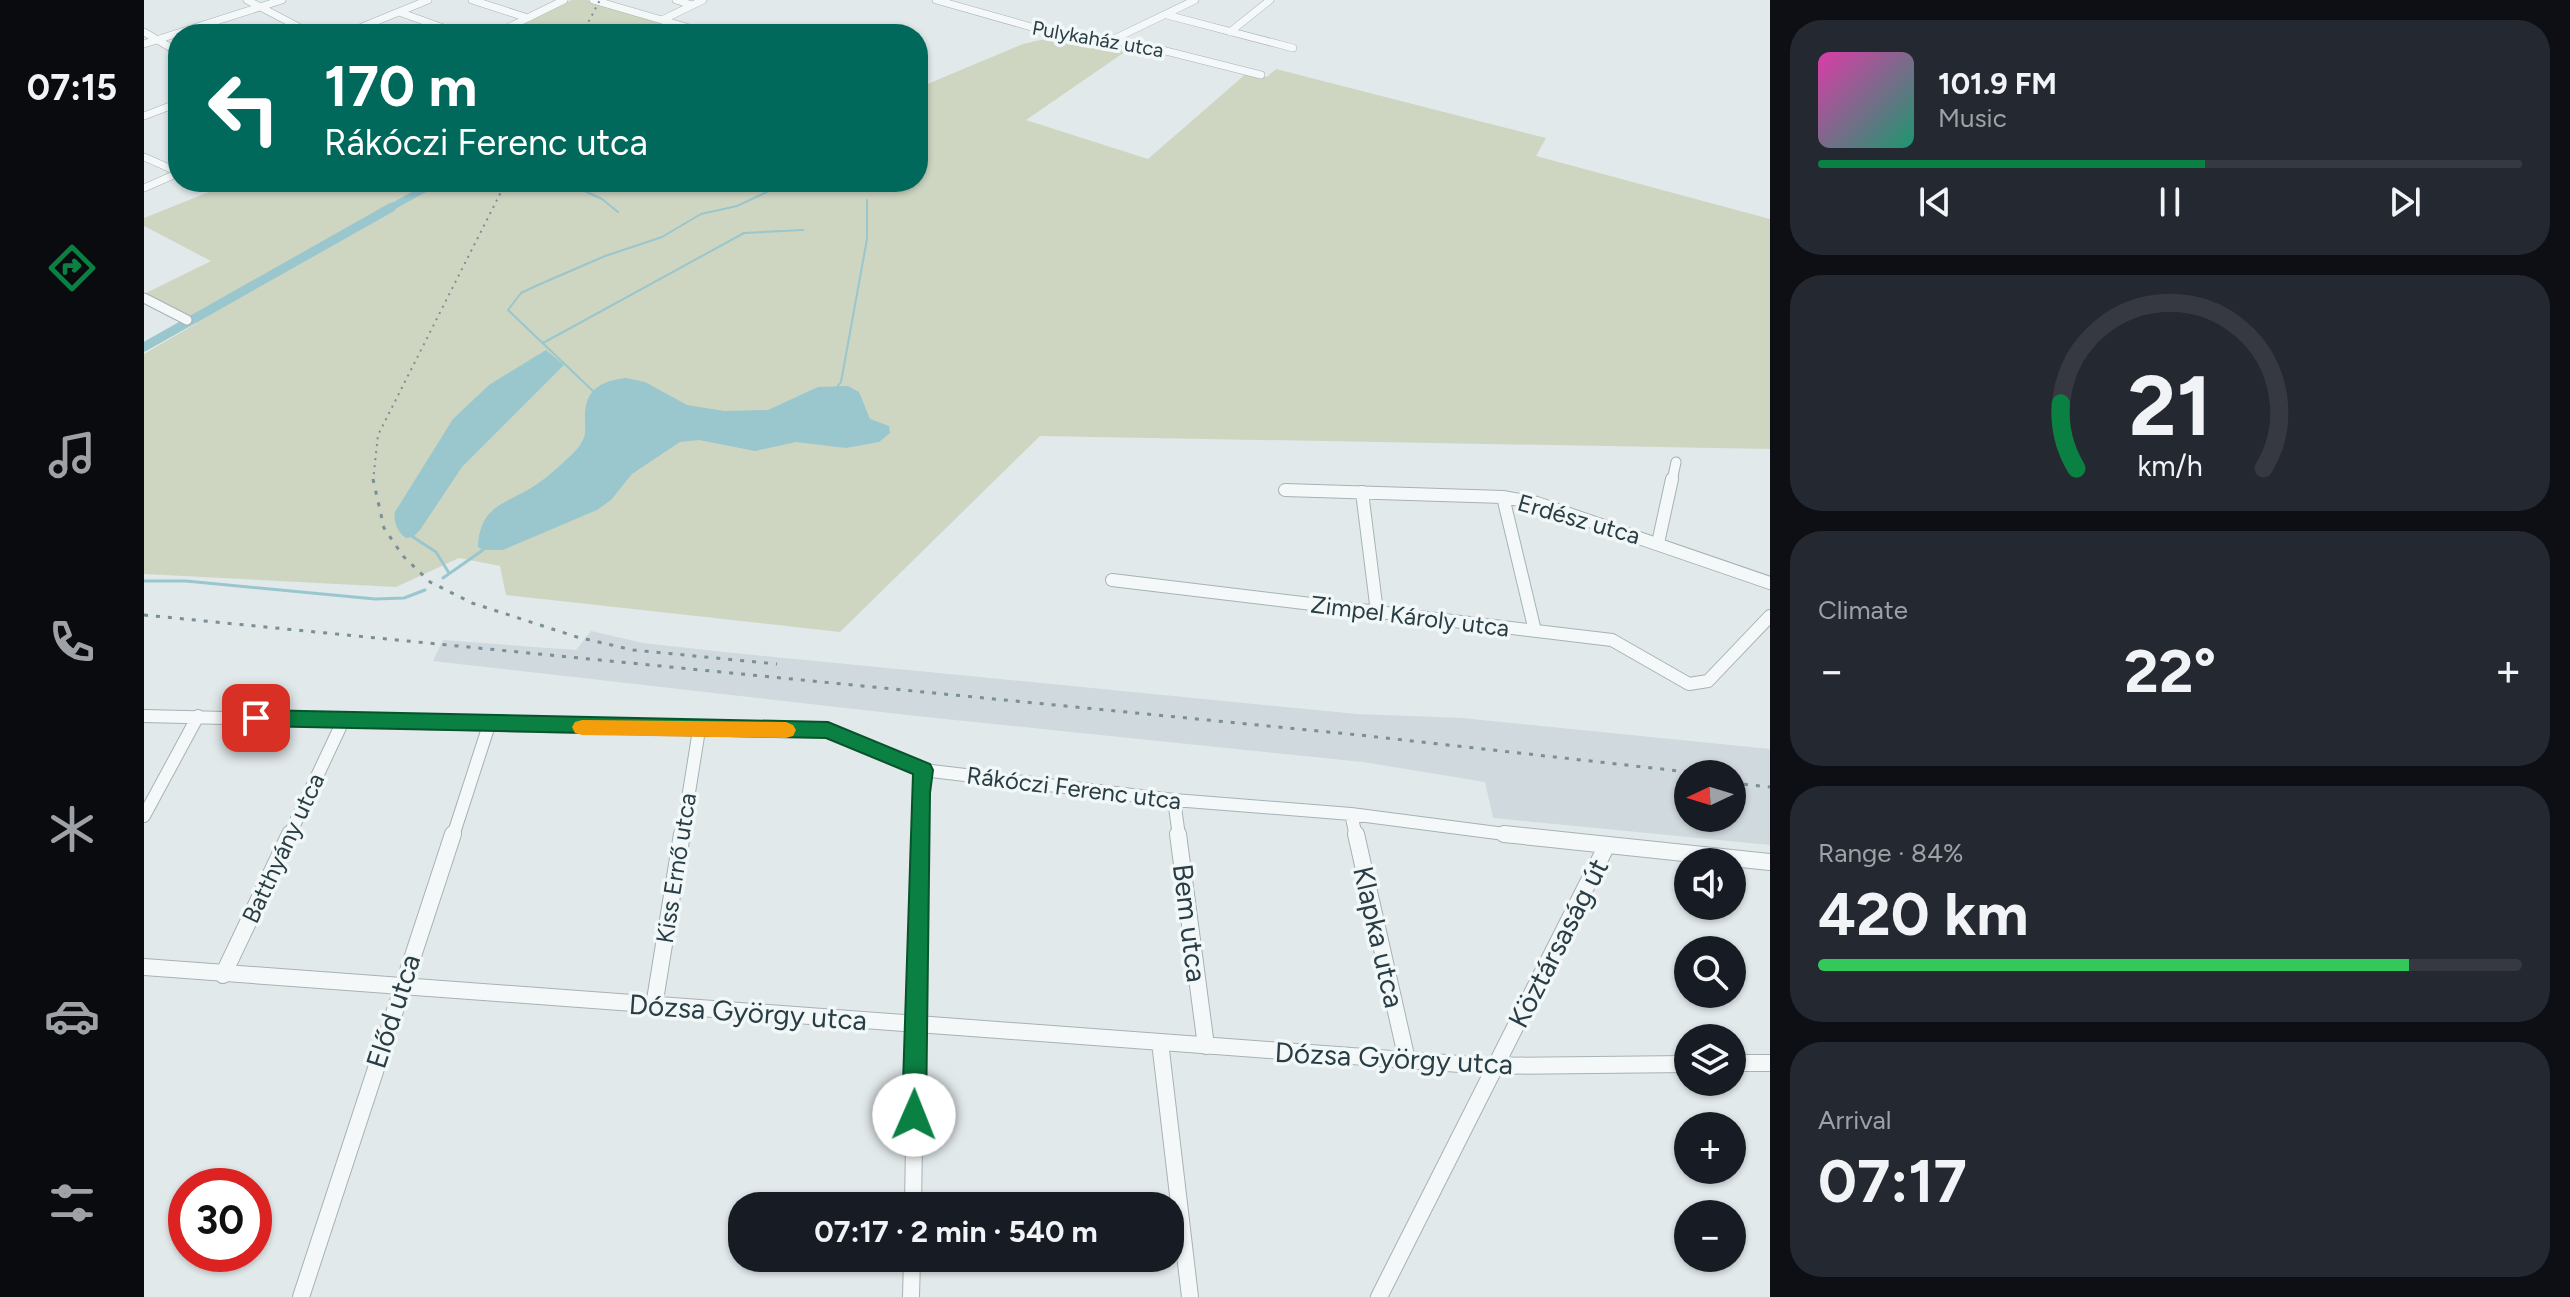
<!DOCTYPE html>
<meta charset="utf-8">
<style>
:root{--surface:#171b24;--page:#242831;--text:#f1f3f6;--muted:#9ea1a6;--line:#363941;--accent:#0b8043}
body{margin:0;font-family:Figtree,sans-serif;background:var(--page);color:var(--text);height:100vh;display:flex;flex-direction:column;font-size:30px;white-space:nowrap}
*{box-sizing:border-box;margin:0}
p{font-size:26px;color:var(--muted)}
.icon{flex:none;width:44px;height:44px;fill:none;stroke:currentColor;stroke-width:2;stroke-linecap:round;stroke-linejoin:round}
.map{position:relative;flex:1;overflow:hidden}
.panel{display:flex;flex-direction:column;gap:20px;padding:20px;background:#0d0f14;width:800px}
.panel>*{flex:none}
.banner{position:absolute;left:24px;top:24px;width:760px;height:168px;border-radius:32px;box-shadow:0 2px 6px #0004;background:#00695c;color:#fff;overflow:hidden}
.needle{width:52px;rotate:266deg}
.buttons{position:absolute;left:1530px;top:760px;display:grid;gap:16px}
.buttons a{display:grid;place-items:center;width:72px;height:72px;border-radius:50%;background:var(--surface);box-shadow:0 2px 6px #0004;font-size:40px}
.speed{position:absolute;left:24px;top:1168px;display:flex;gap:16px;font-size:40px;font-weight:700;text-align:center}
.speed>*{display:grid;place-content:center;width:104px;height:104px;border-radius:50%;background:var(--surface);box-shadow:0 2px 6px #0004;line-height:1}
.speed .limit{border:12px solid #d22;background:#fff;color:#111}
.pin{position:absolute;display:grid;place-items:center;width:68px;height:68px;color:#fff;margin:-34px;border-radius:16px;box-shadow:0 4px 12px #0006}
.me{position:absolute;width:88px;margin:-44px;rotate:1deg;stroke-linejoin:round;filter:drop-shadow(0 0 6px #0008)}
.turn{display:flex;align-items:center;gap:28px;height:168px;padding:0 24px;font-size:36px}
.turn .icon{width:104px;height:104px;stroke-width:2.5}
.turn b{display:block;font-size:56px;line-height:68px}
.big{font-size:60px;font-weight:700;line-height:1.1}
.panel .card{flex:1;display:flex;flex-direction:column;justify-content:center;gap:12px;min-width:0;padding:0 28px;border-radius:32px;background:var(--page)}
.panel .dial{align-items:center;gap:0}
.dial svg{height:208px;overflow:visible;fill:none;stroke:var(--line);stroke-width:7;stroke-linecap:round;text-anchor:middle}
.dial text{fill:var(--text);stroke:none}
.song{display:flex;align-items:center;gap:24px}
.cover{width:96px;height:96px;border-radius:12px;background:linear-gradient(135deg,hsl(320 70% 55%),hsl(160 70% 35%))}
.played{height:8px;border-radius:4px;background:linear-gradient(90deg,var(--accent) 55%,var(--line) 55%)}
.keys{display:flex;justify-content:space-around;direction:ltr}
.heat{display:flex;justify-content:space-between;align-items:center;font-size:44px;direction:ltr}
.charge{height:12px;border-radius:6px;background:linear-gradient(90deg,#34c759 84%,var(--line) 0)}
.trip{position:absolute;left:584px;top:1192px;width:456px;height:80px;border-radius:32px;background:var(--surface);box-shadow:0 2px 6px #0004;font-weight:700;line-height:80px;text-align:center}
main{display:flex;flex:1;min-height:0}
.menu{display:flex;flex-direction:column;width:144px;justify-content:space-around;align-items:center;background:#090b0e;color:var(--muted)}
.menu .icon{width:56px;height:56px}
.menu .selected{color:var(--accent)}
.menu b{font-size:36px;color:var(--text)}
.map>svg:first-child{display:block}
</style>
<main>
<nav class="menu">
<b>07:15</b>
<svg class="icon selected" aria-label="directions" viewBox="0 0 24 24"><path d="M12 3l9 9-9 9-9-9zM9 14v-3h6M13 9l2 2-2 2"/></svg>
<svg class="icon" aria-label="music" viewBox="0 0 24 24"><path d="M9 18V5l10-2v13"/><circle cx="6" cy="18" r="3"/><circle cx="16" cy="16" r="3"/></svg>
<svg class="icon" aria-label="phone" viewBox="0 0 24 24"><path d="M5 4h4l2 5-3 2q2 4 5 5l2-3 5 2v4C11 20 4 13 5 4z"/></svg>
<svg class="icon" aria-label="climate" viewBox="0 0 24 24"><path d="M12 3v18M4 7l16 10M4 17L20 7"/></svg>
<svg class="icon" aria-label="car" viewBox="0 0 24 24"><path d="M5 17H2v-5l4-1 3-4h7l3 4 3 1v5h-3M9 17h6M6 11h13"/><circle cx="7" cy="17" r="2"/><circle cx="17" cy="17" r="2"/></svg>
<svg class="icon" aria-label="filters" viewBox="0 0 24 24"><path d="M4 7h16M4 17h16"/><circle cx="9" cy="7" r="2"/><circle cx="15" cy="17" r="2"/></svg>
</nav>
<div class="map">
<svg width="1626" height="1297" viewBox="0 0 1626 1297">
<rect width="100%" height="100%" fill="#e2e9eb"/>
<path fill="#d0d9dd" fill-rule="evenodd" d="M 447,631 L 499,643 L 580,652 L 1213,714 L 1318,718 L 1626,749 L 1626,845 L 1349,818 L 1341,782 L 1219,762 L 772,716 L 289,661 L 299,640 L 432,650 ZM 1544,774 L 1588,774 L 1588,818 L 1544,818 Z"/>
<path fill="#ced6c2" d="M 428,0 L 443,0 L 566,34 L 355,34 Z
M 910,37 L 988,47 L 882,120 L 1004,159 L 1104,72 L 1123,77 L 1132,69 L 1402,138 L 1392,156 L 1626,219 L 1626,449 L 896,436 L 696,632 L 362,595 L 356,566 L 315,558 L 252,587 L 0,574 L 0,354 L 53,323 L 0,294 L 67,261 L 0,226 L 0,218 L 90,182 L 774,182 L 774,88 L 879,44 Z"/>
<path fill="#9ac6ce" d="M 402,350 L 420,365 L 318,467 L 276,530 L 269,537 L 262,538 C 254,533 249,521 251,512 L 309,419 L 345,385 Z
M 482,378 L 501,382 L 543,405 L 580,411 L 624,410 L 674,387 L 704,386 L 715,392 L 726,419 L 745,426 L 746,433 L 735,442 L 702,448 L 652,442 L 611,451 L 555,440 L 536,442 L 488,474 L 467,500 L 453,510 L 359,550 L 339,550 L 334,547 C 336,507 358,505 387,488 C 399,481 411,470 421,461 C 428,454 437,447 440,437 C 442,432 441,425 441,419 C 440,391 455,381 482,378 Z"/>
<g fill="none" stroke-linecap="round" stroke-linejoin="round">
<path stroke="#9ac6ce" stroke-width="2" d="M 421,182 L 458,199 L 474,212
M 399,343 L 600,233 L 659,230
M 693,387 L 697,382 L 723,239 L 723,200
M 450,392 L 364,310 L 377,293 L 394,285 L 461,256 L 518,237 L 557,214 L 593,206 L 644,182"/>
<path stroke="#9ac6ce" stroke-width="3" d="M 269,537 L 292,552 L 305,573
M 299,578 L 339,550
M 0,581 L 42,581 L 231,599 L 260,598 L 281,590"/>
<path stroke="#9ac6ce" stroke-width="7" d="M 244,209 L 293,182"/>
<path stroke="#9ac6ce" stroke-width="9" d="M 0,347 L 248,207"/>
<defs>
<path id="minor-far3" d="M 103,0 L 168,34
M 328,0 L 384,18
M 449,0 L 566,34
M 532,0 L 548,5
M 792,0 L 905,32 L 998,45 L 1117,75
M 255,12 L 316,34
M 1023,15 L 1149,48
M 518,20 L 559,0
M 0,32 L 34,52
M 1086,32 L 1126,0
M 201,34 L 284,0
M 351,34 L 420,0
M 968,40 L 1051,0
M 0,44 L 138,0
M 0,116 L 34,103
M 0,157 L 34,172
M 0,188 L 34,173"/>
<path id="minor-far2" d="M 0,298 L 43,320
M 1528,481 L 1532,462"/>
<path id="minor-far1" d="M 1141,490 L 1359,497 L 1393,503 L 1626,583
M 1218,492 L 1233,612
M 1359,497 L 1391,631
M 1514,543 L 1528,479
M 968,580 L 1468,640 L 1545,684 L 1564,681 L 1626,616
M 0,716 L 555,730 L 684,730 L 779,770 L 1030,800 L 1207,814 L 1376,836
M 1030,800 L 1035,836
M 1207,814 L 1212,836
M 0,816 L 54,716
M 145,836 L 199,721
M 309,836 L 345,725
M 538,836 L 555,730
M 775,836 L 779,770"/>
<path id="minor" d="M 1034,834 L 1062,1046
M 1212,834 L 1263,1060
M 1360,834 L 1626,862
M 0,967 L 1343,1066 L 1544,1064
M 79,975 L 146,834
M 510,1006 L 538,834
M 1016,1042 L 1046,1297
M 1588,1063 L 1626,1063
M 769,1206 L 775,834
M 157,1297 L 309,834
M 767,1297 L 768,1258
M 1235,1297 L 1462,847"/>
</defs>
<use href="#minor-far3" stroke="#a6b2b6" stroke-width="8"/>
<use href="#minor-far2" stroke="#a6b2b6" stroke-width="11"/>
<use href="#minor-far1" stroke="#a6b2b6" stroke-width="14"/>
<use href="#minor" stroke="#a6b2b6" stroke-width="18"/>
<use href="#minor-far3" stroke="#f5f8f9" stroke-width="7"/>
<use href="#minor-far2" stroke="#f5f8f9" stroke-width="9"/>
<use href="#minor-far1" stroke="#f5f8f9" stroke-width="12"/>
<use href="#minor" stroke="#f5f8f9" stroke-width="16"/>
<path stroke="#7a8f96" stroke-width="2" stroke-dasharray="2 5" stroke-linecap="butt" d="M 438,34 L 456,0
M 229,481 L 234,435 L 362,182"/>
<path stroke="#7a8f96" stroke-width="3" stroke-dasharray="4 8" stroke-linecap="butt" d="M 229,479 L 240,528 L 259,556 L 286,582 L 328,603 L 433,637 L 489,650 L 633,664
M 0,615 L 1215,735 L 1562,774
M 1588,783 L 1626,787"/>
</g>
<path fill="#0b8043" stroke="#07532c" stroke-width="2" d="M 112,710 L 684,722 L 786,764 L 789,770 L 786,793 L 782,1115 L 779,1123 L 770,1127 L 762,1123 L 758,1115 L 769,774 L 682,738 L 112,726 L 105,724 L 102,718 L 105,713 Z"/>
<path fill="#f59e0b" d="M 438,720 L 642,722 L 649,725 L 652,730 L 649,736 L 642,738 L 438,735 L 431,733 L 428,727 L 431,722 Z"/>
<g text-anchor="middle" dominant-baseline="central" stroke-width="7" stroke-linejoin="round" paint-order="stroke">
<g font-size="20" fill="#283d45" stroke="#f2f7f8">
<text transform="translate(954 39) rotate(10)">Pulykaház utca</text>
</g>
<g font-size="24" fill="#283d45" stroke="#f2f7f8">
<text transform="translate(1435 519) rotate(16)">Erdész utca</text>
<text transform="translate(1266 616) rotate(7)">Zimpel Károly utca</text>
<text transform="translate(930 788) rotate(7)">Rákóczi Ferenc utca</text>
<text transform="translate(139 848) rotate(-65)">Batthyány utca</text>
<text transform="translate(532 868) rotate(-81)">Kiss Ernő utca</text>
</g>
<g font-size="28" fill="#283d45" stroke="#f2f7f8">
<text transform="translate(1046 923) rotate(83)">Bem utca</text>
<text transform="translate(1235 937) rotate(77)">Klapka utca</text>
<text transform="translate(1414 943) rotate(-63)">Köztársaság út</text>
<text transform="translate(249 1011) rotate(-72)">Előd utca</text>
<text transform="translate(604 1012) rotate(4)">Dózsa György utca</text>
<text transform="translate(1250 1058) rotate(3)">Dózsa György utca</text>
</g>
</g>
</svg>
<div class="buttons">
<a><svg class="needle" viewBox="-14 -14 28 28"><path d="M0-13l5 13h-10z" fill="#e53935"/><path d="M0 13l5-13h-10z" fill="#9ea1a6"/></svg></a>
<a><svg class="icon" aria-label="sound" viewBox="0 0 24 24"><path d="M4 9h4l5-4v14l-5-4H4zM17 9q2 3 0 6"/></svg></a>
<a><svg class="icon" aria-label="search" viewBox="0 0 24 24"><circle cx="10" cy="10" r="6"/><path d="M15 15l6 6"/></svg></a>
<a><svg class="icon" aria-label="layers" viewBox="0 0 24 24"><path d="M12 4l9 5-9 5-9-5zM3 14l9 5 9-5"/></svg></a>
<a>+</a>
<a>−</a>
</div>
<div class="speed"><div class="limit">30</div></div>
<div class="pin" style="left:112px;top:718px;background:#d93025"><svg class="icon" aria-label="arrive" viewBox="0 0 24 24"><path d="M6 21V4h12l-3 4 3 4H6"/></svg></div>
<svg class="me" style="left:770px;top:1115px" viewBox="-20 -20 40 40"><circle r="19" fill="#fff"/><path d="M0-13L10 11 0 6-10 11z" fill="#0b8043"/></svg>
<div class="trip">07:17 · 2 min · 540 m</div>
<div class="banner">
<div class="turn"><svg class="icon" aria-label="left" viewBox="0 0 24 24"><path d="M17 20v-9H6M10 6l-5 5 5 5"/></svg><div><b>170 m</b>Rákóczi Ferenc utca</div></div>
</div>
</div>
<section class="panel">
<div class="card">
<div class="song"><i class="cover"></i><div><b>101.9 FM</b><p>Music</p></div></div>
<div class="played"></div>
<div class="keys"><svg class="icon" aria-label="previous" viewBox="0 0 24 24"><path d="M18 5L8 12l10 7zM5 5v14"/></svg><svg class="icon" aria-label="pause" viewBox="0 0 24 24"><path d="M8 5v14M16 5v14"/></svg><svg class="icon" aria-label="next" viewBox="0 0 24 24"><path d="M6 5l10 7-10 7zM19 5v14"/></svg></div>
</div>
<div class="card dial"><svg viewBox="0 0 100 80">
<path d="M14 69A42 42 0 1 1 86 69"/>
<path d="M14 69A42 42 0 0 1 8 44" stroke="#0b8043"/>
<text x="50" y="56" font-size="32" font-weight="700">21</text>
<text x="50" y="72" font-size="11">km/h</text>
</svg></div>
<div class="card"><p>Climate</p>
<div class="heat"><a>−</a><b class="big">22°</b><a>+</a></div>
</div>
<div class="card"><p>Range · 84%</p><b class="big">420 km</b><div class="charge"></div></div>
<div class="card"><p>Arrival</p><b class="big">07:17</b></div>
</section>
</main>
